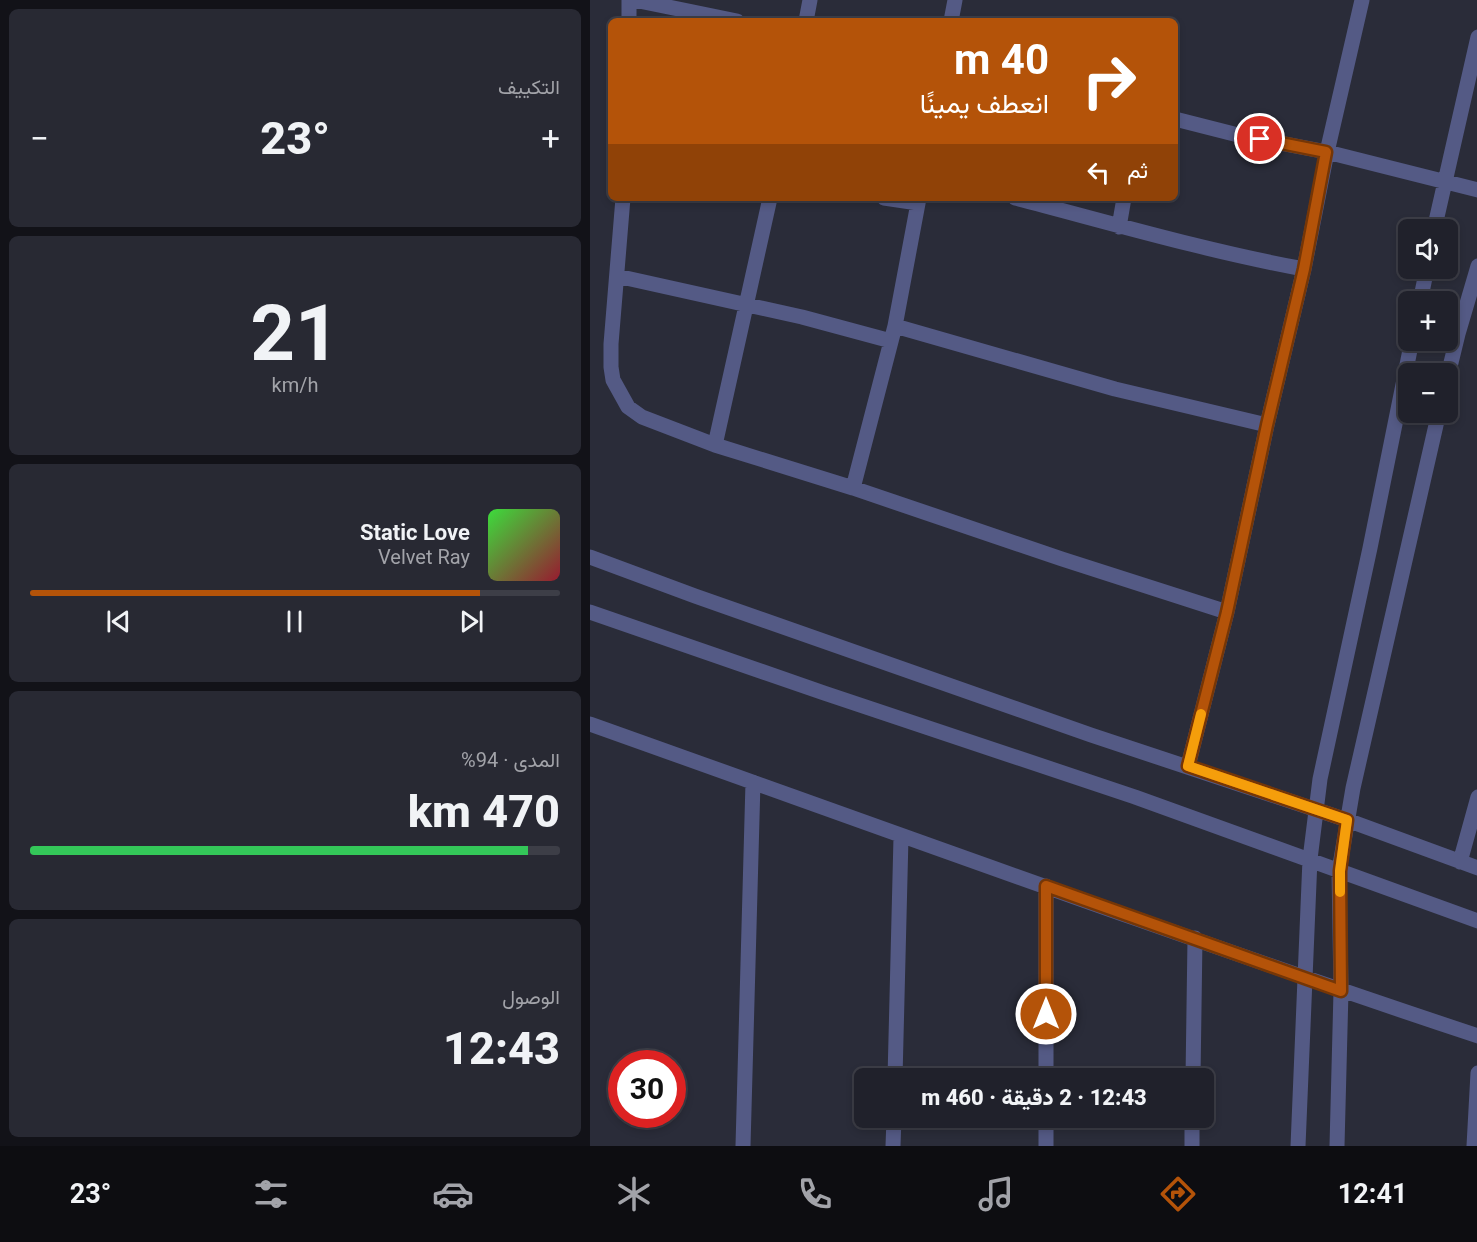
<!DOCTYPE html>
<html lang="ar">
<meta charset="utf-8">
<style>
:root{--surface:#20212b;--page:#282933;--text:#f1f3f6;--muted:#a2a3a9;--line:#3d3e47;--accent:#b45309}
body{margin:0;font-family:Roboto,Vazirmatn,sans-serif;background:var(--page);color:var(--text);direction:rtl;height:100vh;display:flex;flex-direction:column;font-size:22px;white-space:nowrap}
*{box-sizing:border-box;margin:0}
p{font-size:20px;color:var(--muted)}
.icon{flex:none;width:33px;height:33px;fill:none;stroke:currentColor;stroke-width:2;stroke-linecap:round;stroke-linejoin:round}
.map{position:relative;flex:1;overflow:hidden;direction:ltr}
.details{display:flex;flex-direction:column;gap:9px;padding:9px;background:#121218;width:590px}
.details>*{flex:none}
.banner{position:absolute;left:18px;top:18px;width:570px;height:183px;border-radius:9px;box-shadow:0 3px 9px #0003,0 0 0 2px var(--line);direction:rtl;background:#b45309;color:#fff;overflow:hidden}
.buttons{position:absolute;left:808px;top:219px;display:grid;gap:12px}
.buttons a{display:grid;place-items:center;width:60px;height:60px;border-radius:9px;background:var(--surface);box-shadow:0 3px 9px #0003,0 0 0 2px var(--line);font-size:30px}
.speed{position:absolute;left:18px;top:1050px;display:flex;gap:12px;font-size:30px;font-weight:700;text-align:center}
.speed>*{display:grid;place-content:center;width:78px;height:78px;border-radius:50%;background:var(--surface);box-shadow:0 3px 9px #0003,0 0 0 2px var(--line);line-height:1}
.speed .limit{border:9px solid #d22;background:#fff;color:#111}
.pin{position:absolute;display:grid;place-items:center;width:51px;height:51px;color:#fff;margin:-26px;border:3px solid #fff;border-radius:50%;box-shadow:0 2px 6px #0007}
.me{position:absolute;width:66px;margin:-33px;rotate:0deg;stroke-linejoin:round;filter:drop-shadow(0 0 4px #0008)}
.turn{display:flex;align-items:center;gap:21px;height:126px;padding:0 30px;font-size:27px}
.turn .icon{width:78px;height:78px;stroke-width:2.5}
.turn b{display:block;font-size:42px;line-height:51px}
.then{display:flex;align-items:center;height:57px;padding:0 30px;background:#0003;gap:12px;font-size:22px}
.big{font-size:45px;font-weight:800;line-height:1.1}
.details .card{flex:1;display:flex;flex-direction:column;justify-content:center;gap:9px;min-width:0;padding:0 21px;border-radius:9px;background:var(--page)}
.details .dial{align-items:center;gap:0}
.dial b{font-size:78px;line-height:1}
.song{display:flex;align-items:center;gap:18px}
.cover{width:72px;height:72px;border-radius:9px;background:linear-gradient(135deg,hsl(120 70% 55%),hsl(350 70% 35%))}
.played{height:6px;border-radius:3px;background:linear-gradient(90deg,var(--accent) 85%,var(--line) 85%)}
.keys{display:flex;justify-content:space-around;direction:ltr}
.heat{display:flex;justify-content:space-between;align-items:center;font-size:33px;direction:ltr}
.charge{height:9px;border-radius:4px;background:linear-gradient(90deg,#34c759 94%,var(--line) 0)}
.trip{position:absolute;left:264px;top:1068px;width:360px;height:60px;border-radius:9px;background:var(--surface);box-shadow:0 3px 9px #0003,0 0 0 2px var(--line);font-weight:800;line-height:60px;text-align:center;direction:rtl}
.tab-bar{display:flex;height:96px;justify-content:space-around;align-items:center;background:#0d0d11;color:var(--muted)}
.tab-bar .icon{width:42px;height:42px}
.tab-bar .current{color:var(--accent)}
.tab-bar b{font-size:27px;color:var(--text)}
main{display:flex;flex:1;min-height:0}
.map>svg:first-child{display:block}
</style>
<main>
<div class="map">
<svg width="888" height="1146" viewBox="0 0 888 1146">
<rect width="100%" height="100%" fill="#2a2c39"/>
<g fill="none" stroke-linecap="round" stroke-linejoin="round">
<path stroke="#545a85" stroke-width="15" d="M 44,0 L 147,21
M 39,21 L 39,0
M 216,21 L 220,0
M 361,21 L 365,0
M 585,119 L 648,135 L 737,152 L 888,190
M 33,198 L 21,344 L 21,367 L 23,380 L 38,407 L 52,417 L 125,445 L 263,488 L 472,559 L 637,612
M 294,198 L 328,203
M 425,198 C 521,223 616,251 714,269
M 529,227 L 534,198
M 844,230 L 888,37
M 27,276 L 212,317 L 301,341
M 830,302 L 837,268
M 305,326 L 525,389 L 677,425
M 858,375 L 868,334 L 888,266
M 125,445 L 180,198
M 263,488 L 305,326 L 329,198
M 0,557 L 105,596 L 501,735 L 757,820 L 888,868
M 0,612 L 234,693 L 545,797 L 888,921
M 0,724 C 295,829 590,937 888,1036
M 598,766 L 637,612 L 677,425 L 714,269 L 737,152 L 772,0
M 870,862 L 888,797
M 456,886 L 456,1078
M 305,1078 L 311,837
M 603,1078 L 605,938
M 456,1118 L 456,1146
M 153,1146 L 163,782
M 303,1146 L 304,1118
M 602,1146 L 602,1118
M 708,1146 L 720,859 L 730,779 L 780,548 L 822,340
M 747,1146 L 751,991 L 749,871 L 763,788 L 849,412
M 884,1146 L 888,1073"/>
</g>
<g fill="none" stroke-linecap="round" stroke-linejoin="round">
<defs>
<path id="route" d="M 456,1014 L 456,886 L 751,991 L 750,871 L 757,820 L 598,766 L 637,612 L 677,425 L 714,269 L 736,152 L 670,139"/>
</defs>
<use href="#route" stroke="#753606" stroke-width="15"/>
<use href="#route" stroke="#b45309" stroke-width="10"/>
<path stroke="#f59e0b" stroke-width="10" d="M 611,714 L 598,766 L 757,820 L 750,871 L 750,892"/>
</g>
</svg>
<div class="buttons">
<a><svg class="icon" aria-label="sound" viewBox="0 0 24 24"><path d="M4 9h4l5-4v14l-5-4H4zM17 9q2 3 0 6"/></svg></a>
<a>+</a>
<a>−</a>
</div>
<div class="speed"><div class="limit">30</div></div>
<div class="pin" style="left:670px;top:139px;background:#d93025"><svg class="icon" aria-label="arrive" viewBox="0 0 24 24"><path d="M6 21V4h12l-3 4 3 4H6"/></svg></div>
<svg class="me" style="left:456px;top:1014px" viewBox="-20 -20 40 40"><circle r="17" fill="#b45309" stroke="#fff" stroke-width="3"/><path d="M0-11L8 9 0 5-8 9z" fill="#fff"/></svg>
<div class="trip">12:43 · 2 دقيقة · 460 m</div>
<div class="banner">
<div class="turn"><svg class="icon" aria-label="right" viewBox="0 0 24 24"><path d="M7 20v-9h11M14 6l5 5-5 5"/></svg><div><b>40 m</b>انعطف يمينًا</div></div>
<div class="then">ثم<svg class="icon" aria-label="left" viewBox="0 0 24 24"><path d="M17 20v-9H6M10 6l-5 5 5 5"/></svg></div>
</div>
</div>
<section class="details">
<div class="card"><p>التكييف</p>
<div class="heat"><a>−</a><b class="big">23°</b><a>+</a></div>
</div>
<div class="card dial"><b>21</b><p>km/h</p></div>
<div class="card">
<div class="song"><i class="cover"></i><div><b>Static Love</b><p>Velvet Ray</p></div></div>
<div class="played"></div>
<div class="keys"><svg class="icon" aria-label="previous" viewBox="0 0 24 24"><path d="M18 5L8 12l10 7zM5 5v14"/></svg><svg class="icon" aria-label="pause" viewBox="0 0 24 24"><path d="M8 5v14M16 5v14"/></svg><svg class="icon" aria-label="next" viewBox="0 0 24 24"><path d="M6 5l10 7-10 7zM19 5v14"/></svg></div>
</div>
<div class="card"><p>المدى · 94%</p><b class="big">470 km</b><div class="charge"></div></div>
<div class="card"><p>الوصول</p><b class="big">12:43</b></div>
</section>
</main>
<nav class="tab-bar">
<b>12:41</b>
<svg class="icon current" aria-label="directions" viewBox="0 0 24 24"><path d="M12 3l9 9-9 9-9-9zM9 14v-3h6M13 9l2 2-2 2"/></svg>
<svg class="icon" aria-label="music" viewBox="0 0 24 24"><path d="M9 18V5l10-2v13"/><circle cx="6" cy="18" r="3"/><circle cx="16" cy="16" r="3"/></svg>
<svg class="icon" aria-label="phone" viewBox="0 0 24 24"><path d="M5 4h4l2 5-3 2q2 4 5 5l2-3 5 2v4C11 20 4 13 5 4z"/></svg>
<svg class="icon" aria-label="climate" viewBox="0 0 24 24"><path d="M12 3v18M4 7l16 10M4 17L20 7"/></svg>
<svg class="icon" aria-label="car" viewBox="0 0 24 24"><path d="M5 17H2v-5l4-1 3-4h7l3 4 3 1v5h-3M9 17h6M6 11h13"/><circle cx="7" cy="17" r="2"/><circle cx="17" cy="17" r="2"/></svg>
<svg class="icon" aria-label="filters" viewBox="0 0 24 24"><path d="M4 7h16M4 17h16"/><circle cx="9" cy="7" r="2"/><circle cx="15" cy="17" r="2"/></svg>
<b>23°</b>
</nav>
